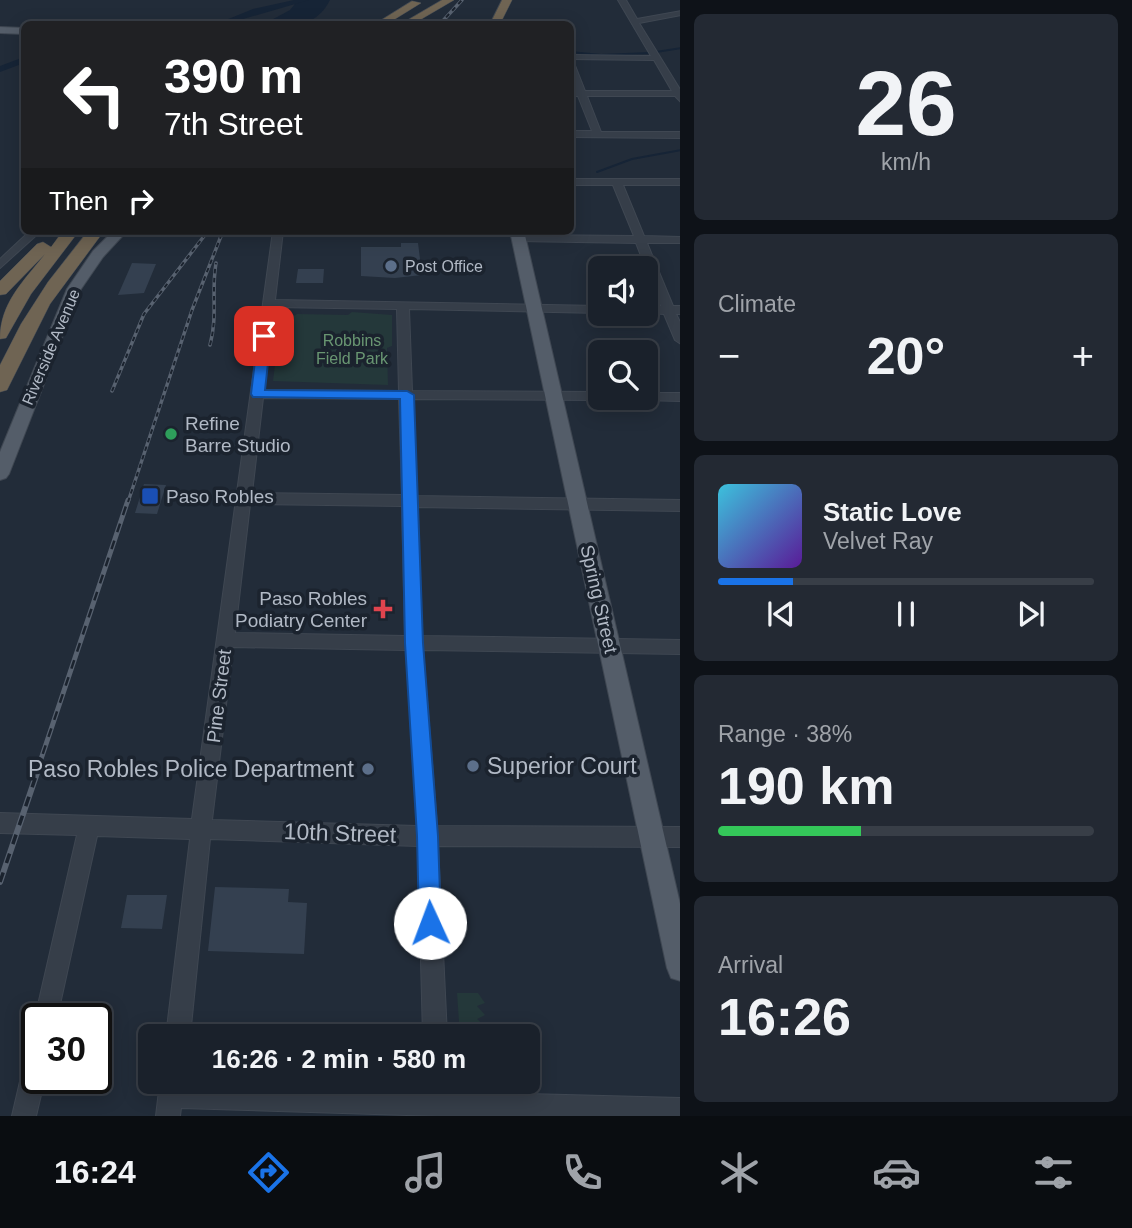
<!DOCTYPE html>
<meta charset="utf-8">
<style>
:root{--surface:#1a212b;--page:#232933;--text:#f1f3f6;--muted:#9fa3a9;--line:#383e47;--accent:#1a73e8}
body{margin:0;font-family:Arial,sans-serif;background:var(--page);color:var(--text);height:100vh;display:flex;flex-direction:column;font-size:26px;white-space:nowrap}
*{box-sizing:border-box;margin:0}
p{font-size:23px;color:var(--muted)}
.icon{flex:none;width:38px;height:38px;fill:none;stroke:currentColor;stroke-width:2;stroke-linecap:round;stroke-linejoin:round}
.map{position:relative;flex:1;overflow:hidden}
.sheet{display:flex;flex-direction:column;gap:14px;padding:14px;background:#0e1218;width:452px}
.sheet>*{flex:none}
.top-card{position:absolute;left:21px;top:21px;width:553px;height:214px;border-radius:10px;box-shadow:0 4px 18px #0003,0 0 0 2px var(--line);background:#202124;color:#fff;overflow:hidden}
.tools{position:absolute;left:588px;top:256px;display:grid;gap:14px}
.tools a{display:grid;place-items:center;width:70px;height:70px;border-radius:10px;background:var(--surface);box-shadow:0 4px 18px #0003,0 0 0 2px var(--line);font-size:35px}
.speed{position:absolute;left:21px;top:1003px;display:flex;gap:14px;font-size:35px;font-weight:700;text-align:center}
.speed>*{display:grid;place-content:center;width:91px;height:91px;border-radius:50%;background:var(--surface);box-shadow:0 4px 18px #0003,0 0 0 2px var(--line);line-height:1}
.speed .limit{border:4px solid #111;border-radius:10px;background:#fff;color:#111}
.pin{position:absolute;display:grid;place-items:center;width:60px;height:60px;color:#fff;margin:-30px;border-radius:14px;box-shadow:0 4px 10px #0006}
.me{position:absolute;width:77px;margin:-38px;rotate:358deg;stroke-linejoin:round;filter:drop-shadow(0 0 5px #0008)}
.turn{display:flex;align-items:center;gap:24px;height:147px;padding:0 28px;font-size:32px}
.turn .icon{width:91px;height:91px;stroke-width:2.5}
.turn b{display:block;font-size:49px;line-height:60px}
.then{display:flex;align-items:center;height:66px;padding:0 28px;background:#0003;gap:14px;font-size:26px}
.big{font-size:52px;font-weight:600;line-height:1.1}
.sheet .tile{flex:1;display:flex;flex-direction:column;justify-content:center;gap:10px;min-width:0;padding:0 24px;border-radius:10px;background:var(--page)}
.sheet .dial{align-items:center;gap:0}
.dial b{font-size:91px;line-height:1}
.song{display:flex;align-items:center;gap:21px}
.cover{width:84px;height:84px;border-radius:10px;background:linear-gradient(135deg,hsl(190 70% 55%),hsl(270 70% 35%))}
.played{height:7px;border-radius:4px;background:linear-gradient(90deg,var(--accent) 20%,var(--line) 20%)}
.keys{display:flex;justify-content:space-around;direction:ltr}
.heat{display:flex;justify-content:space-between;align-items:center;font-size:38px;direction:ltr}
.charge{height:10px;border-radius:5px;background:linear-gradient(90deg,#34c759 38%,var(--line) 0)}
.trip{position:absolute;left:138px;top:1024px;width:402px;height:70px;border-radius:10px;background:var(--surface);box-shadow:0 4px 18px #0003,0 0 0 2px var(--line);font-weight:600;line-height:70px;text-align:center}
.tabs{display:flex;height:112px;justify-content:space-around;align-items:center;background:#0a0d11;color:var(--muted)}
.tabs .icon{width:49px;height:49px}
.tabs .on{color:var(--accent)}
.tabs b{font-size:32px;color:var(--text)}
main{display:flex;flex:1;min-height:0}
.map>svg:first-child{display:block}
</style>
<main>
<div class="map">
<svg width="681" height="1116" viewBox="0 0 681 1116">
<rect width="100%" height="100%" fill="#222c39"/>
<path fill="#24383a" d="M 352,312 L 392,315 L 392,346 L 387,348 L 388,385 L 273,381 L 280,324 L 297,314 L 348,315 Z
M 457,993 L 478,993 L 485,1003 L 477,1006 L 485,1015 L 477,1019 L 491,1032 L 484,1036 L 460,1036 Z"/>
<path fill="#162436" d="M 298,0 L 330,0 C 315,29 293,25 264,24 L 290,10 Z"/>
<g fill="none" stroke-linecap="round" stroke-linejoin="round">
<path stroke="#162436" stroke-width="2" d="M 570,52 L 601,55 L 650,53
M 656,52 L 681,48
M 597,172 L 632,159 L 681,150"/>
<path fill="#162436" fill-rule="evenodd" d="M 294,0 L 309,0 L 226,24 L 216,24 L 253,9 Z
M 24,57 L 24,63 L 0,72 L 0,66 Z"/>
</g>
<path fill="#344050" d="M 401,243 L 418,243 L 422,275 L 395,278 L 361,276 L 361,247 L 401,247 Z
M 132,263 L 156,264 L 144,293 L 118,295 Z
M 298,269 L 324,269 L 323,283 L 296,283 Z
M 144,484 L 166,485 L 157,514 L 135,513 Z
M 215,887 L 289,889 L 288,902 L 307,903 L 304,954 L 208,951 Z
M 127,895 L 167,895 L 162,929 L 121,928 Z"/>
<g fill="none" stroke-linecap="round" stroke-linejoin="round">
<defs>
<path id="minor" d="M 618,0 L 626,0 L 637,19 L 681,11 L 681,15 L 639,23 L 681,91 L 681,102 L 675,96 L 587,96 L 601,132 L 681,132 L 681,138 L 570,137 L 570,131 L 592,131 L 578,96 L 570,96 L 570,90 L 576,91 L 570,75 L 570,61 L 574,63 L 585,91 L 672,91 L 654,60 L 570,59 L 570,55 L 651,56 Z
M 570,179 L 681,179 L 681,185 L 623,185 L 644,236 L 681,237 L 681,243 L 647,243 L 673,306 L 681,306 L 681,314 L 676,314 L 681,324 L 681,344 L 675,340 L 664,314 L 645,313 L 646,306 L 661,306 L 636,243 L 518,241 L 513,238 L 518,235 L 634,236 L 613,185 L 570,185 Z
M 30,231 L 41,231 L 0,268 L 0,259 Z
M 273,231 L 283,231 L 275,300 L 600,306 L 600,313 L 409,309 L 412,391 L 600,392 L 600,397 L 606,397 L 600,400 L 413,399 L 417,496 L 681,500 L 681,511 L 417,507 L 422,636 L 681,640 L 681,654 L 423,650 L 437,826 L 681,827 L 681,847 L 438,846 L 447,1036 L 423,1036 L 418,846 L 210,839 L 190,1036 L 166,1036 L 190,839 L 97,836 L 57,1018 L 37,1018 L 37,1023 L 35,1018 L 77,835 L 0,833 L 0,813 L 192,819 ZM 274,307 L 397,309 L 399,391 L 264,390 ZM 263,398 L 399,399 L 402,495 L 252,493 ZM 250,504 L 402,506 L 405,636 L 235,633 ZM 233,647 L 406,650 L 417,826 L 212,820 Z
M 646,393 L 681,393 L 681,401 L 641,400 L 640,397 L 646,397 Z
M 37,1048 L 37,1078 L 45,1078 L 36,1116 L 12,1116 L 25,1060 L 29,1052 Z
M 160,1082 L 426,1091 L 426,1082 L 450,1082 L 450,1092 L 681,1098 L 681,1116 L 439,1116 L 181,1108 L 180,1116 L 156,1116 Z"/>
<path id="major" d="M 0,27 L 24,28 L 24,34 L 0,33 Z
M 113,231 L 127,231 L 103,257 L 81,289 L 9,474 L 6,478 L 0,480 L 0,452 L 67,289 L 93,251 Z
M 510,231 L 524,231 L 681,908 L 681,981 L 671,978 L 667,968 Z"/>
<path id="highway" d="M 442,0 L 454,0 L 413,24 L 401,24 Z
M 502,0 L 512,0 L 500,24 L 490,24 Z
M 412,1 L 421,3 L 387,24 L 375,24 Z
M 63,231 L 79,231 L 31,294 L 6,338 L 0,339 C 0,303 23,282 45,254 L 6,294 L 0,295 L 0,281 L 37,244 L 43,242 L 51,247 Z
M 88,231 L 104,231 L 50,304 L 7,390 L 0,392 L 0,365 L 21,324 L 48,282 Z"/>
</defs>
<use href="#minor" stroke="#3f4752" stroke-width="2"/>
<use href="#major" stroke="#3f4752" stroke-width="2"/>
<use href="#highway" stroke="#414954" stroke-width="1"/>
<use href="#minor" fill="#363e49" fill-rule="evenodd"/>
<use href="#major" fill="#545d69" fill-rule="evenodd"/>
<use href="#highway" fill="#6f6453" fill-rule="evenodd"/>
<defs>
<path id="rail-far2" d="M 440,24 L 462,0
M 210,345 C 218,315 211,293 216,263
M 112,391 L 144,314 L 208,231
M 128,502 L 192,310 L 223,231"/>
<path id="rail-far1" d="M 37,771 L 128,500"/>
<path id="rail" d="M 0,882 L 38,770"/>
</defs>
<use href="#rail-far2" stroke="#586270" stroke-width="3.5"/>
<use href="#rail-far1" stroke="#586270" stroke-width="5"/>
<use href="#rail" stroke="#586270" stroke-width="6"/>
<use href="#rail-far2" stroke="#1b232e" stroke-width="2" stroke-dasharray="4.5" stroke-linecap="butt"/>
<use href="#rail-far1" stroke="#1b232e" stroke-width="2.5" stroke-dasharray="9" stroke-linecap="butt"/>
<use href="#rail" stroke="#1b232e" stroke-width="3.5" stroke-dasharray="10" stroke-linecap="butt"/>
</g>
<path fill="#1a73e8" stroke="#114b97" stroke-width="2" d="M 264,333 L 271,336 L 265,390 L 407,391 L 414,395 L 423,643 L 438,836 L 441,923 L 438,930 L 430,933 L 422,930 L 419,923 L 417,836 L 405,643 L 400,399 L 253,397 L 251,394 L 258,336 Z"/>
<g fill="#5c6f8a" stroke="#1b232e" stroke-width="2.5">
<circle cx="391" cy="266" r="7"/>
<circle cx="473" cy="766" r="7"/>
<circle cx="368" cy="769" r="7"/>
</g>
<circle fill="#2e9e5b" stroke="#1b232e" stroke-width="2.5" cx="171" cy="434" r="7"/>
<rect fill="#1a4fb4" stroke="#1b232e" stroke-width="2.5" x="141" y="487" width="18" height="18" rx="3.5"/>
<path fill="#e0444e" stroke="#1b232e" stroke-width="2.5" d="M379.5 598.5h7v7h7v7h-7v7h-7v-7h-7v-7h7z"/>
<g text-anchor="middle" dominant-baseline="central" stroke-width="7" stroke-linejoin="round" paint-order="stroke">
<g font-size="16" fill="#b1b9c5" stroke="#1b232e" text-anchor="start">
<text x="405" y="266">Post Office</text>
</g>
<g font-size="16" fill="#699672" stroke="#1b232e">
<text x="352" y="340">Robbins<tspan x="352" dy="18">Field Park</tspan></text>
</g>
<g font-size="16" fill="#b1b9c5" stroke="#1b232e">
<text transform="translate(51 347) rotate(-67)">Riverside Avenue</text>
</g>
<g font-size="19" fill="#b1b9c5" stroke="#1b232e" text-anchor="start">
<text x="185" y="423">Refine<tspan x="185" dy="22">Barre Studio</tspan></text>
<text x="166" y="496">Paso Robles</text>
<text x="367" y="598" text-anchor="end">Paso Robles<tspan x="367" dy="22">Podiatry Center</tspan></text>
</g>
<g font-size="19" fill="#b1b9c5" stroke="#1b232e">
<text transform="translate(599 599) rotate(77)">Spring Street</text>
<text transform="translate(219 696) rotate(-83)">Pine Street</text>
</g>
<g font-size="23" fill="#b1b9c5" stroke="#1b232e" text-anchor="start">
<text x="487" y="766">Superior Court</text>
<text x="354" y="769" text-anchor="end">Paso Robles Police Department</text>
</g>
<g font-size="23" fill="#b1b9c5" stroke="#1b232e">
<text transform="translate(340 833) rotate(2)">10th Street</text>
</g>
</g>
</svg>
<div class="tools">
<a><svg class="icon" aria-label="sound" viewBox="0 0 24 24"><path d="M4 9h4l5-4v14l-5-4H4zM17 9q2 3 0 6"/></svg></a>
<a><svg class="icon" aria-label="search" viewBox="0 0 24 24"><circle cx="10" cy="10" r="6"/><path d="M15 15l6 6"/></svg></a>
</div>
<div class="speed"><div class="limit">30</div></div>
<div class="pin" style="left:264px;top:336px;background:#d93025"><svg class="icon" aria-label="arrive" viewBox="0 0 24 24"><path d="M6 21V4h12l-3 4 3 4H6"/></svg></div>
<svg class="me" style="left:430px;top:923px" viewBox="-20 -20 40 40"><circle r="19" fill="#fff"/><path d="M0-13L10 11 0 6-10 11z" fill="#1a73e8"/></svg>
<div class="trip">16:26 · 2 min · 580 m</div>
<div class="top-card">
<div class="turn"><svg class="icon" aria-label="left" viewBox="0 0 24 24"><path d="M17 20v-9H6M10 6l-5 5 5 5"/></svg><div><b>390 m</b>7th Street</div></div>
<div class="then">Then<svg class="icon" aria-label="right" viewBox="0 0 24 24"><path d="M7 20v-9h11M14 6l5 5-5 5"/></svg></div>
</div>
</div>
<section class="sheet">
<div class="tile dial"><b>26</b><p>km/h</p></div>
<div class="tile"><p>Climate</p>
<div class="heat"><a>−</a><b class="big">20°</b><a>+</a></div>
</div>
<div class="tile">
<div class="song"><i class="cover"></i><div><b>Static Love</b><p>Velvet Ray</p></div></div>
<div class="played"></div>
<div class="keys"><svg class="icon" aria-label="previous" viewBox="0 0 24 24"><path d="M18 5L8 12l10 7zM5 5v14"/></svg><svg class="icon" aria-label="pause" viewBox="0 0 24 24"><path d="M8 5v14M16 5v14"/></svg><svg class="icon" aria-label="next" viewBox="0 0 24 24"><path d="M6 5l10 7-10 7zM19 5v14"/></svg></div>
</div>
<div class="tile"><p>Range · 38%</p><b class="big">190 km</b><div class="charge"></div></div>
<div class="tile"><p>Arrival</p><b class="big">16:26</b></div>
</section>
</main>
<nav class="tabs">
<b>16:24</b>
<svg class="icon on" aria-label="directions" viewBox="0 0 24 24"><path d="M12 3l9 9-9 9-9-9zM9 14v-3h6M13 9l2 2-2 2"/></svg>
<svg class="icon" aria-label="music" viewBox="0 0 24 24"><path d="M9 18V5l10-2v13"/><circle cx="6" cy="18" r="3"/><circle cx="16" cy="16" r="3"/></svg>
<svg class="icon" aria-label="phone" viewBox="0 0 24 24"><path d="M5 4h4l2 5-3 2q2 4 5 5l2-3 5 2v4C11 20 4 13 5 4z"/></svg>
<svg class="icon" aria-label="climate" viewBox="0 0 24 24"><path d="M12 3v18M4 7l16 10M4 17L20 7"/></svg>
<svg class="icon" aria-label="car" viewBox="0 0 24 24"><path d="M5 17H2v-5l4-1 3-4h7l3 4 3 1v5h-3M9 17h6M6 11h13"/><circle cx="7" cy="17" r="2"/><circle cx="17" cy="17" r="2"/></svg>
<svg class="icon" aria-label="filters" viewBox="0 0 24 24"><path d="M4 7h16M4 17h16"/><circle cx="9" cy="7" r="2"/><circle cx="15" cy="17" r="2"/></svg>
</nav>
